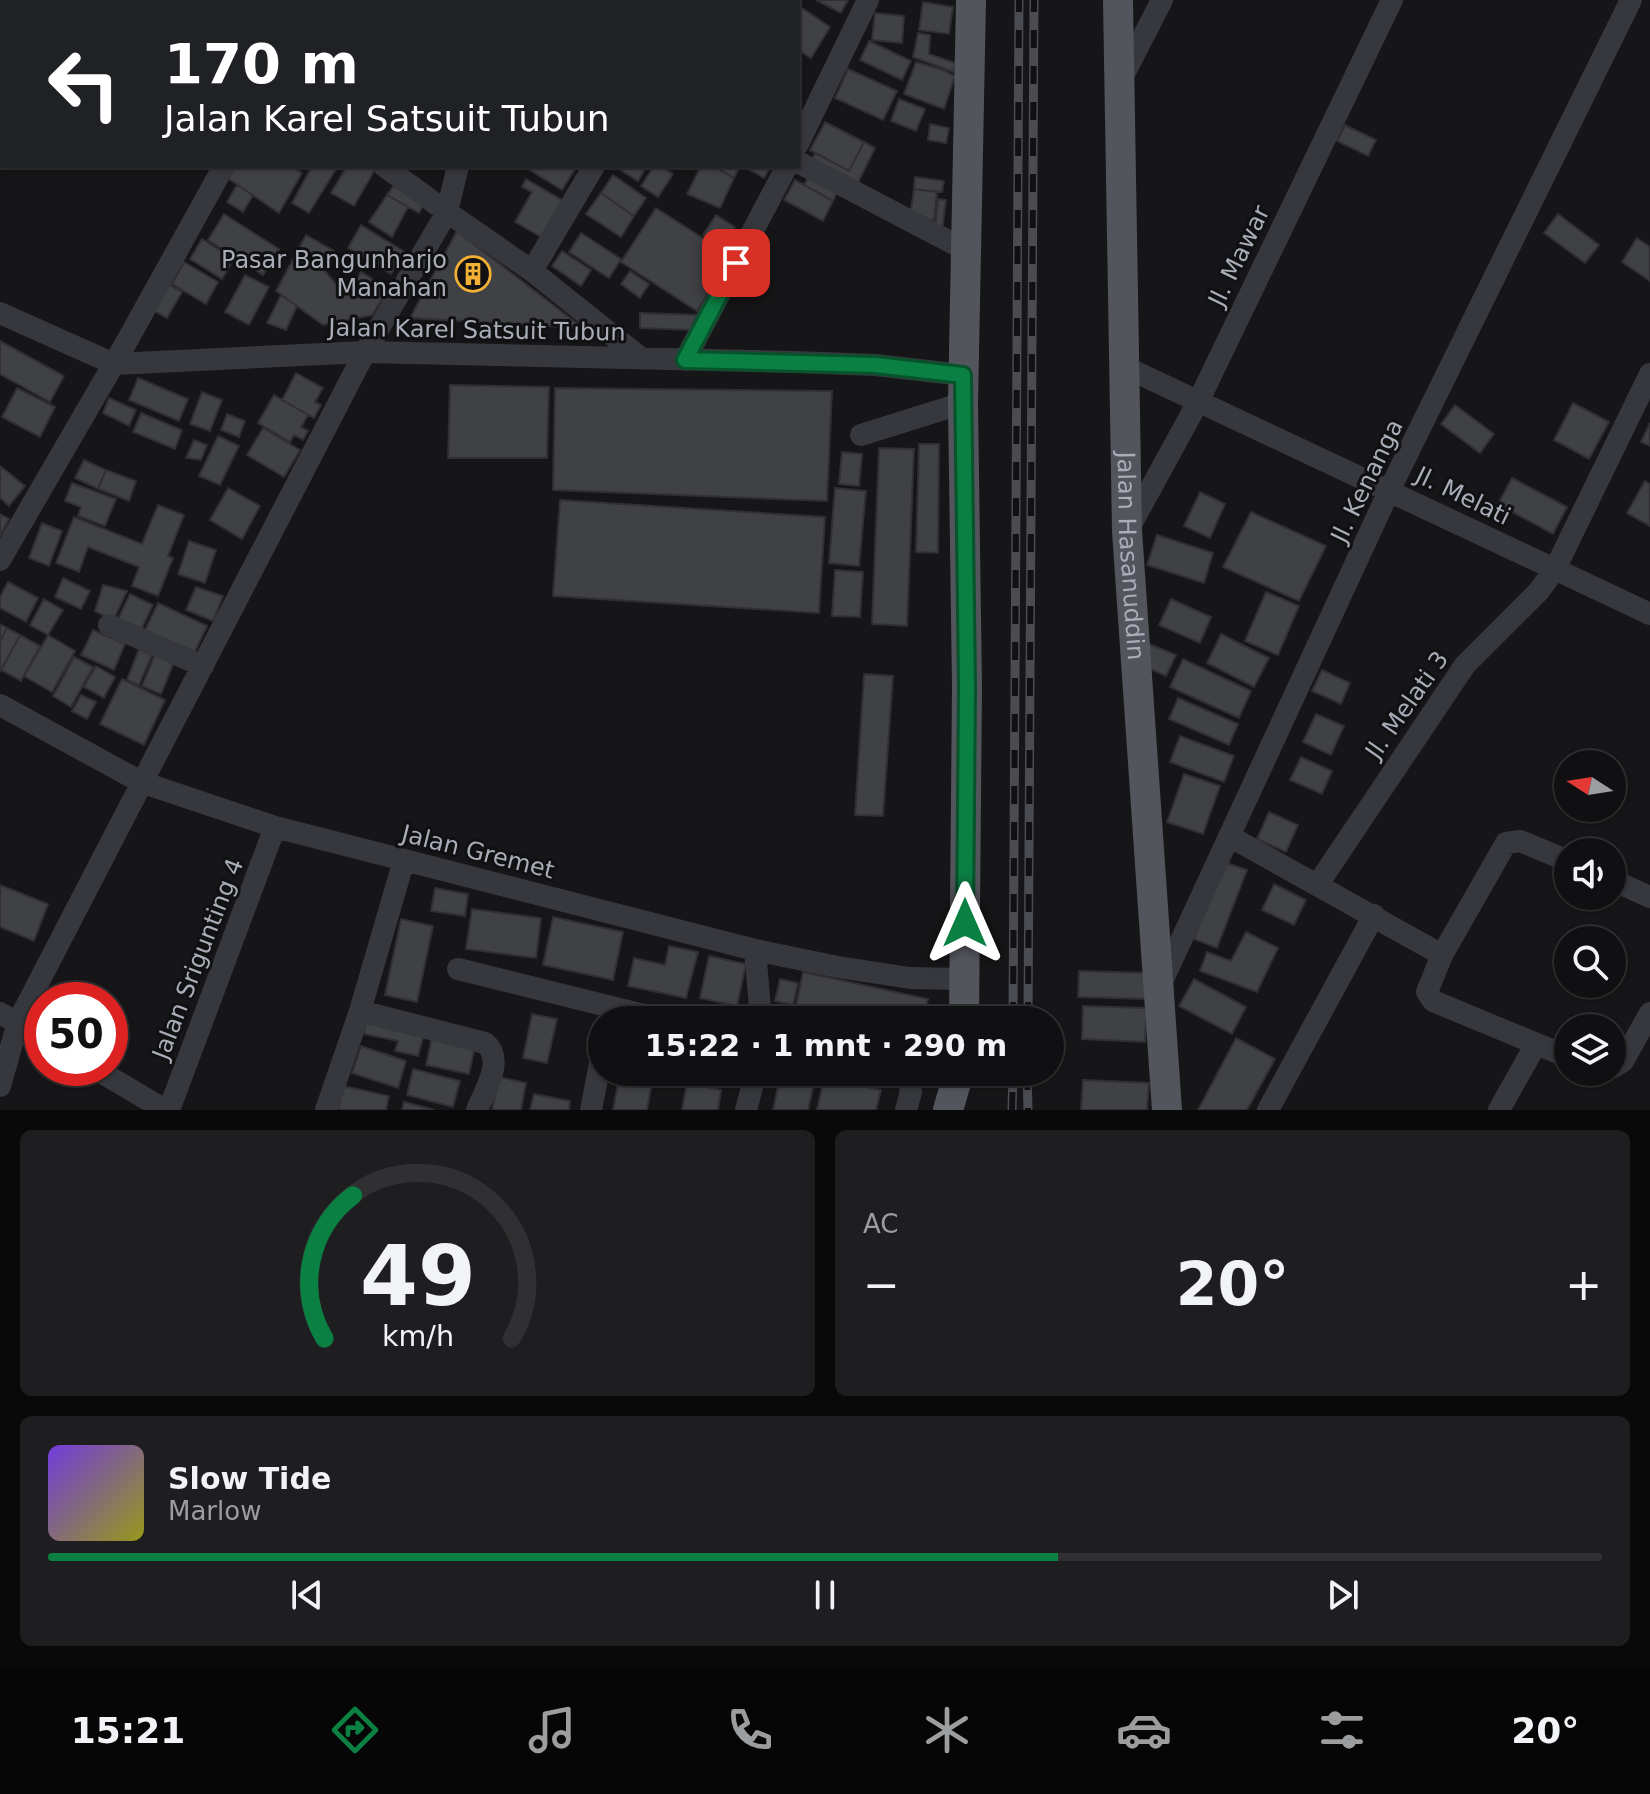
<!DOCTYPE html>
<html lang="id">
<meta charset="utf-8">
<style>
:root{--surface:#101012;--page:#1e1e20;--text:#f1f3f6;--muted:#9c9d9f;--line:#303032;--accent:#0b8043}
body{margin:0;font-family:"DejaVu Sans",sans-serif;background:var(--page);color:var(--text);height:100vh;display:flex;flex-direction:column;font-size:30px;white-space:nowrap}
*{box-sizing:border-box;margin:0}
p{font-size:26px;color:var(--muted)}
.icon{flex:none;width:44px;height:44px;fill:none;stroke:currentColor;stroke-width:2;stroke-linecap:round;stroke-linejoin:round}
.map{position:relative;height:1110px;overflow:hidden}
.sheet{display:flex;flex-direction:column;gap:20px;padding:20px;background:#09090a;flex:1}
.sheet>*{flex:none}
.top-card{position:absolute;left:0px;top:0px;width:800px;height:168px;box-shadow:0 2px 6px #0004,0 0 0 2px var(--line);background:#202124;color:#fff;overflow:hidden}
.needle{width:52px;rotate:282deg}
.controls{position:absolute;left:1554px;top:750px;display:grid;gap:16px}
.controls a{display:grid;place-items:center;width:72px;height:72px;border-radius:50%;background:var(--surface);box-shadow:0 2px 6px #0004,0 0 0 2px var(--line);font-size:40px}
.speed{position:absolute;left:24px;top:982px;display:flex;gap:16px;font-size:40px;font-weight:700;text-align:center}
.speed>*{display:grid;place-content:center;width:104px;height:104px;border-radius:50%;background:var(--surface);box-shadow:0 2px 6px #0004,0 0 0 2px var(--line);line-height:1}
.speed .limit{border:12px solid #d22;background:#fff;color:#111}
.pin{position:absolute;display:grid;place-items:center;width:68px;height:68px;color:#fff;margin:-34px;border-radius:16px;box-shadow:0 4px 12px #0006}
.me{position:absolute;width:88px;margin:-44px;rotate:0deg;stroke-linejoin:round;filter:drop-shadow(0 0 6px #0008)}
.turn{display:flex;align-items:center;gap:28px;height:168px;padding:0 32px;font-size:36px}
.turn .icon{width:104px;height:104px;stroke-width:2.5}
.turn b{display:block;font-size:56px;line-height:68px}
.big{font-size:60px;font-weight:600;line-height:1.1}
.sheet .widget{flex:1;display:flex;flex-direction:column;justify-content:center;gap:12px;min-width:0;padding:0 28px;border-radius:12px;background:var(--page)}
.sheet .dial{align-items:center;gap:0}
.dial svg{height:208px;overflow:visible;fill:none;stroke:var(--line);stroke-width:7;stroke-linecap:round;text-anchor:middle}
.dial text{fill:var(--text);stroke:none}
.song{display:flex;align-items:center;gap:24px}
.cover{width:96px;height:96px;border-radius:12px;background:linear-gradient(135deg,hsl(260 70% 55%),hsl(60 70% 35%))}
.played{height:8px;border-radius:4px;background:linear-gradient(90deg,var(--accent) 65%,var(--line) 65%)}
.keys{display:flex;justify-content:space-around;direction:ltr}
.heat{display:flex;justify-content:space-between;align-items:center;font-size:44px;direction:ltr}
.sheet .tiles{flex:1;display:grid;gap:20px;grid-template-columns:1fr 1fr}
.widget:last-child{grid-column:span 2}
.trip{position:absolute;left:588px;top:1006px;width:476px;height:80px;border-radius:40px;background:var(--surface);box-shadow:0 2px 6px #0004,0 0 0 2px var(--line);font-weight:600;line-height:80px;text-align:center}
.tabs{display:flex;height:128px;justify-content:space-around;align-items:center;background:#060607;color:var(--muted)}
.tabs .icon{width:56px;height:56px}
.tabs .selected{color:var(--accent)}
.tabs b{font-size:36px;color:var(--text)}
.map>svg:first-child{display:block}
</style>
<div class="map">
<svg width="1650" height="1110" viewBox="0 0 1650 1110">
<rect width="100%" height="100%" fill="#161618"/>
<path fill="#404145" stroke="#303034" stroke-width="2" d="M 294,0 L 338,0 L 294,2 Z
M 347,0 L 380,0 L 388,2 L 346,2 Z
M 396,0 L 440,0 L 439,2 Z
M 446,0 L 492,0 L 491,2 Z
M 556,0 L 606,0 L 555,2 Z
M 748,0 L 776,0 L 780,2 L 747,2 Z
M 816,0 L 848,0 L 841,13 Z
M 923,2 L 953,7 L 949,34 L 919,30 Z
M 802,8 L 830,27 L 811,58 L 798,50 L 798,14 Z
M 875,13 L 904,16 L 902,43 L 872,40 Z
M 918,33 L 930,35 L 929,54 L 955,63 L 954,72 L 913,57 Z
M 869,41 L 911,61 L 902,80 L 860,60 Z
M 916,62 L 943,70 L 955,76 L 944,109 L 904,94 Z
M 848,69 L 897,91 L 883,120 L 835,98 Z
M 899,99 L 925,109 L 916,131 L 891,121 Z
M 825,122 L 864,142 L 849,171 L 810,150 Z
M 930,124 L 949,128 L 946,143 L 928,140 Z
M 1345,125 L 1376,140 L 1368,156 L 1337,141 Z
M 864,142 L 875,148 L 857,185 L 811,161 L 815,153 L 849,171 Z
M 232,166 L 291,166 L 302,173 L 279,213 L 226,177 Z
M 312,166 L 338,166 L 309,213 L 292,203 Z
M 347,166 L 372,166 L 376,168 L 354,206 L 331,193 Z
M 530,166 L 577,166 L 562,190 L 528,169 Z
M 614,166 L 647,166 L 638,181 Z
M 654,166 L 660,166 L 673,174 L 658,197 L 641,186 Z
M 701,166 L 713,166 L 734,178 L 720,208 L 687,194 Z
M 713,166 L 740,166 L 734,178 Z
M 743,166 L 771,166 L 764,178 Z
M 810,174 L 838,190 L 833,201 L 804,185 Z
M 613,175 L 646,198 L 634,216 L 601,193 Z
M 915,177 L 944,181 L 942,192 L 914,189 Z
M 526,179 L 562,200 L 541,237 L 515,222 L 532,192 L 522,187 Z
M 795,180 L 833,201 L 823,221 L 784,200 Z
M 397,181 L 426,200 L 419,213 L 387,195 Z
M 237,185 L 253,195 L 243,212 L 227,202 Z
M 914,189 L 937,192 L 934,220 L 910,217 Z
M 601,193 L 634,216 L 621,237 L 586,214 Z
M 387,195 L 408,207 L 392,237 L 369,222 Z
M 938,199 L 946,200 L 942,231 L 935,230 Z
M 656,208 L 731,256 L 697,311 L 621,262 Z
M 224,214 L 279,249 L 263,275 L 208,240 Z
M 1558,214 L 1599,245 L 1585,263 L 1544,233 Z
M 716,215 L 735,227 L 722,247 L 703,235 Z
M 361,225 L 405,252 L 391,274 L 348,248 Z
M 457,231 L 583,328 L 410,318 Z
M 581,233 L 621,259 L 609,278 L 569,252 Z
M 306,235 L 334,251 L 324,270 L 342,291 L 351,289 L 361,272 L 389,289 L 372,315 L 323,325 L 276,291 Z
M 1637,238 L 1650,247 L 1650,281 L 1622,262 Z
M 202,239 L 234,259 L 222,279 L 190,259 Z
M 562,251 L 591,270 L 581,286 L 552,266 Z
M 184,262 L 218,282 L 206,304 L 172,284 Z
M 630,271 L 649,284 L 640,298 L 621,284 Z
M 245,275 L 269,287 L 249,325 L 225,312 Z
M 166,283 L 182,292 L 167,318 L 151,309 Z
M 281,295 L 297,306 L 286,330 L 267,323 Z
M 640,313 L 698,315 L 691,330 L 640,328 Z
M 0,341 L 64,376 L 50,402 L 0,374 Z
M 296,373 L 323,388 L 315,402 L 321,405 L 314,418 L 282,400 Z
M 138,378 L 188,399 L 179,421 L 129,400 Z
M 450,385 L 549,387 L 547,458 L 448,458 Z
M 17,388 L 55,407 L 40,437 L 2,417 Z
M 555,388 L 832,391 L 827,501 L 553,490 Z
M 202,392 L 222,400 L 210,431 L 190,424 Z
M 274,395 L 308,415 L 301,427 L 308,431 L 303,440 L 294,435 L 290,442 L 258,423 Z
M 109,398 L 136,410 L 129,426 L 103,413 Z
M 1573,403 L 1609,422 L 1589,459 L 1554,440 Z
M 1455,405 L 1494,434 L 1480,453 L 1441,424 Z
M 141,413 L 182,430 L 175,449 L 133,432 Z
M 227,414 L 245,421 L 239,437 L 221,430 Z
M 1650,423 L 1650,446 L 1641,442 Z
M 263,428 L 300,450 L 284,477 L 247,455 Z
M 218,436 L 239,446 L 220,485 L 199,476 Z
M 194,440 L 207,445 L 201,460 L 186,458 Z
M 919,444 L 939,444 L 938,553 L 916,552 Z
M 879,448 L 914,449 L 907,626 L 872,624 Z
M 842,452 L 862,454 L 859,486 L 839,484 Z
M 84,460 L 106,470 L 98,489 L 75,478 Z
M 0,466 L 25,486 L 9,506 L 0,498 Z
M 106,470 L 136,481 L 129,501 L 98,489 Z
M 1512,478 L 1567,507 L 1553,534 L 1498,504 Z
M 1645,481 L 1650,484 L 1650,526 L 1627,513 Z
M 72,483 L 116,499 L 105,526 L 78,516 L 81,507 L 65,501 Z
M 228,488 L 260,506 L 242,539 L 210,520 Z
M 835,488 L 866,491 L 859,566 L 829,563 Z
M 1200,492 L 1225,504 L 1210,538 L 1184,526 Z
M 560,500 L 825,517 L 819,613 L 553,596 Z
M 158,505 L 184,515 L 168,556 L 173,558 L 158,596 L 132,586 L 139,567 L 88,547 L 79,572 L 56,563 L 74,517 L 142,544 Z
M 1251,512 L 1326,546 L 1299,601 L 1223,567 Z
M 0,514 L 9,519 L 0,536 Z
M 42,523 L 62,531 L 49,566 L 29,558 Z
M 1157,535 L 1213,553 L 1204,583 L 1147,565 Z
M 189,541 L 216,550 L 205,583 L 178,574 Z
M 835,570 L 863,572 L 860,617 L 832,616 Z
M 63,578 L 90,591 L 81,609 L 55,597 Z
M 8,582 L 38,598 L 26,622 L 0,608 L 0,597 Z
M 103,585 L 127,591 L 113,621 L 95,611 Z
M 196,587 L 223,596 L 213,621 L 186,610 Z
M 1266,592 L 1299,606 L 1278,655 L 1245,641 Z
M 130,594 L 153,605 L 140,632 L 117,621 Z
M 44,599 L 63,610 L 48,635 L 30,625 Z
M 1171,599 L 1211,617 L 1200,643 L 1159,625 Z
M 158,603 L 207,626 L 192,658 L 143,634 Z
M 0,624 L 7,628 L 0,642 Z
M 7,628 L 20,635 L 0,672 L 0,642 Z
M 93,630 L 125,644 L 114,670 L 81,655 Z
M 1221,634 L 1269,658 L 1254,687 L 1207,663 Z
M 20,635 L 40,646 L 21,681 L 1,670 Z
M 48,635 L 75,651 L 52,692 L 24,676 Z
M 1149,644 L 1176,655 L 1166,676 L 1139,664 Z
M 139,649 L 152,655 L 139,685 L 127,680 Z
M 156,652 L 175,660 L 161,694 L 142,686 Z
M 74,657 L 93,667 L 71,707 L 53,696 Z
M 1183,659 L 1251,691 L 1239,718 L 1170,687 Z
M 96,666 L 115,677 L 104,698 L 84,687 Z
M 1322,670 L 1350,683 L 1341,704 L 1312,691 Z
M 864,674 L 893,676 L 883,816 L 855,815 Z
M 122,679 L 165,700 L 144,745 L 100,724 Z
M 81,695 L 96,702 L 87,719 L 72,711 Z
M 1178,698 L 1238,724 L 1229,745 L 1169,719 Z
M 1316,714 L 1344,726 L 1331,755 L 1303,742 Z
M 1180,736 L 1234,756 L 1224,782 L 1170,762 Z
M 1301,757 L 1332,771 L 1322,794 L 1290,780 Z
M 1184,774 L 1220,786 L 1203,834 L 1167,822 Z
M 1269,812 L 1298,825 L 1286,852 L 1257,839 Z
M 1224,862 L 1247,870 L 1217,948 L 1194,939 Z
M 1274,884 L 1306,900 L 1294,925 L 1262,910 Z
M 0,885 L 48,904 L 34,941 L 0,927 Z
M 435,888 L 468,894 L 465,916 L 431,911 Z
M 472,909 L 541,918 L 536,958 L 466,949 Z
M 553,917 L 623,932 L 613,980 L 543,965 Z
M 401,919 L 433,926 L 417,1002 L 385,995 Z
M 1246,932 L 1278,948 L 1257,992 L 1200,971 L 1207,952 L 1231,961 Z
M 669,946 L 698,952 L 686,998 L 628,986 L 634,958 L 665,965 Z
M 709,956 L 746,964 L 737,1006 L 700,998 Z
M 1079,971 L 1148,973 L 1147,999 L 1078,997 Z
M 803,972 L 928,999 L 923,1020 L 810,1020 L 794,1016 Z
M 780,979 L 798,983 L 793,1005 L 775,1001 Z
M 1194,979 L 1246,1007 L 1232,1034 L 1179,1006 Z
M 1083,1006 L 1147,1008 L 1145,1042 L 1082,1039 Z
M 532,1014 L 557,1019 L 547,1063 L 523,1058 Z
M 366,1020 L 425,1031 L 418,1056 L 395,1051 L 398,1041 L 364,1034 Z
M 432,1037 L 475,1046 L 469,1074 L 426,1065 Z
M 1236,1038 L 1275,1059 L 1247,1110 L 1198,1110 Z
M 361,1046 L 406,1061 L 398,1088 L 352,1073 Z
M 413,1069 L 460,1081 L 453,1107 L 407,1095 Z
M 620,1072 L 653,1076 L 647,1110 L 613,1110 Z
M 696,1072 L 724,1072 L 723,1078 Z
M 781,1072 L 816,1075 L 808,1110 L 773,1110 Z
M 499,1077 L 526,1083 L 521,1110 L 492,1110 Z
M 824,1078 L 881,1090 L 876,1110 L 817,1110 Z
M 1083,1080 L 1149,1083 L 1147,1110 L 1081,1110 Z
M 687,1083 L 721,1090 L 718,1110 L 682,1110 Z
M 343,1086 L 389,1096 L 386,1110 L 338,1110 Z
M 534,1094 L 570,1101 L 569,1110 L 530,1110 Z
M 404,1102 L 435,1110 L 402,1110 Z"/>
<g fill="none" stroke-linecap="round" stroke-linejoin="round">
<path stroke="#37383d" stroke-width="22" d="M 168,0 L 175,2
M 541,0 L 544,2
M 75,2 L 76,0
M 499,2 L 500,0
M 692,2 L 693,0
M 1122,78 L 1162,0
M 0,126 L 2,122
M 798,144 L 868,0
M 798,162 L 958,246
M 384,166 L 444,210
M 447,212 L 532,271 L 641,358
M 532,271 L 594,166
M 0,313 L 114,364 L 365,352 L 796,362 L 875,365 L 963,375
M 685,360 L 787,166
M 1123,366 L 1650,614
M 861,435 L 963,403
M 1128,530 L 1199,400 L 1392,0
M 0,560 L 127,341 L 224,166
M 109,625 L 203,666
M 0,705 L 141,782 L 275,827 L 755,950 L 838,967 L 910,978 L 965,979
M 1229,836 L 1442,955
M 1568,861 L 1520,841 L 1506,843 L 1442,955 L 1427,992 L 1433,1001 L 1568,1057
M 1612,880 L 1650,897
M 1318,884 L 1465,665 L 1539,591 L 1555,569 L 1650,374
M 755,950 L 761,1020
M 458,969 L 664,1020
M 1159,988 L 1390,489 L 1631,0
M 360,1011 L 485,1043 C 505,1060 485,1090 477,1110
M 0,1013 L 42,1037
M 94,1068 L 165,1110
M 1612,1068 L 1623,1061 L 1650,1013
M 888,1072 L 908,1080 L 911,1092 L 906,1110
M 0,1086 L 18,1022 L 365,352 L 447,212 L 458,166
M 169,1110 L 275,827
M 326,1110 L 360,1011 L 404,860
M 591,1110 L 602,1053
M 746,1110 L 756,1072
M 1268,1110 L 1374,915
M 1499,1110 L 1536,1044"/>
<g stroke="#53555c" stroke-width="30">
<path id="s1" d="M 1118,0 L 1127,531 L 1167,1110"/>
<path d="M 964,1020 L 967,687 L 963,403 L 971,0"/>
<path d="M 948,1110 L 959,1072"/>
</g>
<defs>
<path id="rail" d="M 1013,1020 L 1019,0
M 1028,1020 L 1034,0
M 1027,1072 L 1028,1110
M 1012,1110 L 1013,1072"/>
</defs>
<use href="#rail" stroke="#4a4c52" stroke-width="9"/>
<use href="#rail" stroke="#111113" stroke-width="6" stroke-dasharray="18" stroke-linecap="butt"/>
</g>
<g fill="none" stroke-linecap="round" stroke-linejoin="round">
<defs>
<path id="route" d="M 736,263 L 685,360 L 875,365 L 963,375 L 967,687 L 965,923"/>
</defs>
<use href="#route" stroke="#07532c" stroke-width="20"/>
<use href="#route" stroke="#0b8043" stroke-width="14"/>
</g>
<defs>
<symbol id="building-ring" viewBox="-11 -11 22 22"><circle r="9.5" fill="#111113" stroke="#f2b134" stroke-width="1.5"/><path d="M-4-6H4V6H1V3H-1V6H-4ZM-2.5-4.3h1.7v1.8h-1.7ZM.8-4.3h1.7v1.8H.8ZM-2.5-1h1.7V.8h-1.7ZM.8-1h1.7V.8H.8Z" fill="#f2b134"/></symbol>
</defs>
<g fill-rule="evenodd">
<use href="#building-ring" x="453" y="254" width="40" height="40"/>
</g>
<g text-anchor="middle" dominant-baseline="central" stroke-width="6" stroke-linejoin="round" paint-order="stroke">
<g font-size="24" fill="#a8adb8" stroke="#111113">
<text transform="translate(1239 256) rotate(-64)">Jl. Mawar</text>
<text transform="translate(477 330) rotate(1)">Jalan Karel Satsuit Tubun</text>
<text transform="translate(1367 481) rotate(-64)">Jl. Kenanga</text>
<text transform="translate(1463 496) rotate(26)">Jl. Melati</text>
<text stroke="none"><textPath href="#s1" startOffset="556">Jalan Hasanuddin</textPath></text>
<text transform="translate(1407 705) rotate(-55)">Jl. Melati 3</text>
<text transform="translate(478 852) rotate(14)">Jalan Gremet</text>
<text transform="translate(198 959) rotate(-69)">Jalan Srigunting 4</text>
</g>
<g font-size="24" fill="#a8adb8" stroke="#111113" text-anchor="end">
<text x="447" y="260">Pasar Bangunharjo<tspan x="447" dy="28">Manahan</tspan></text>
</g>
</g>
</svg>
<div class="controls">
<a><svg class="needle" viewBox="-14 -14 28 28"><path d="M0-13l5 13h-10z" fill="#e53935"/><path d="M0 13l5-13h-10z" fill="#9c9d9f"/></svg></a>
<a><svg class="icon" aria-label="sound" viewBox="0 0 24 24"><path d="M4 9h4l5-4v14l-5-4H4zM17 9q2 3 0 6"/></svg></a>
<a><svg class="icon" aria-label="search" viewBox="0 0 24 24"><circle cx="10" cy="10" r="6"/><path d="M15 15l6 6"/></svg></a>
<a><svg class="icon" aria-label="layers" viewBox="0 0 24 24"><path d="M12 4l9 5-9 5-9-5zM3 14l9 5 9-5"/></svg></a>
</div>
<div class="speed"><div class="limit">50</div></div>
<div class="pin" style="left:736px;top:263px;background:#d93025"><svg class="icon" aria-label="arrive" viewBox="0 0 24 24"><path d="M6 21V4h12l-3 4 3 4H6"/></svg></div>
<svg class="me" style="left:965px;top:923px" viewBox="-20 -20 40 40"><path d="M0-17L14 15 0 8-14 15z" fill="#0b8043" stroke="#fff" stroke-width="4"/></svg>
<div class="trip">15:22 · 1 mnt · 290 m</div>
<div class="top-card">
<div class="turn"><svg class="icon" aria-label="left" viewBox="0 0 24 24"><path d="M17 20v-9H6M10 6l-5 5 5 5"/></svg><div><b>170 m</b>Jalan Karel Satsuit Tubun</div></div>
</div>
</div>
<section class="sheet">
<div class="tiles">
<div class="widget dial"><svg viewBox="0 0 100 80">
<path d="M14 69A42 42 0 1 1 86 69"/>
<path d="M14 69A42 42 0 0 1 25 14" stroke="#0b8043"/>
<text x="50" y="56" font-size="32" font-weight="700">49</text>
<text x="50" y="72" font-size="11">km/h</text>
</svg></div>
<div class="widget"><p>AC</p>
<div class="heat"><a>−</a><b class="big">20°</b><a>+</a></div>
</div>
<div class="widget">
<div class="song"><i class="cover"></i><div><b>Slow Tide</b><p>Marlow</p></div></div>
<div class="played"></div>
<div class="keys"><svg class="icon" aria-label="previous" viewBox="0 0 24 24"><path d="M18 5L8 12l10 7zM5 5v14"/></svg><svg class="icon" aria-label="pause" viewBox="0 0 24 24"><path d="M8 5v14M16 5v14"/></svg><svg class="icon" aria-label="next" viewBox="0 0 24 24"><path d="M6 5l10 7-10 7zM19 5v14"/></svg></div>
</div>
</div>
</section>
<nav class="tabs">
<b>15:21</b>
<svg class="icon selected" aria-label="directions" viewBox="0 0 24 24"><path d="M12 3l9 9-9 9-9-9zM9 14v-3h6M13 9l2 2-2 2"/></svg>
<svg class="icon" aria-label="music" viewBox="0 0 24 24"><path d="M9 18V5l10-2v13"/><circle cx="6" cy="18" r="3"/><circle cx="16" cy="16" r="3"/></svg>
<svg class="icon" aria-label="phone" viewBox="0 0 24 24"><path d="M5 4h4l2 5-3 2q2 4 5 5l2-3 5 2v4C11 20 4 13 5 4z"/></svg>
<svg class="icon" aria-label="climate" viewBox="0 0 24 24"><path d="M12 3v18M4 7l16 10M4 17L20 7"/></svg>
<svg class="icon" aria-label="car" viewBox="0 0 24 24"><path d="M5 17H2v-5l4-1 3-4h7l3 4 3 1v5h-3M9 17h6M6 11h13"/><circle cx="7" cy="17" r="2"/><circle cx="17" cy="17" r="2"/></svg>
<svg class="icon" aria-label="filters" viewBox="0 0 24 24"><path d="M4 7h16M4 17h16"/><circle cx="9" cy="7" r="2"/><circle cx="15" cy="17" r="2"/></svg>
<b>20°</b>
</nav>
